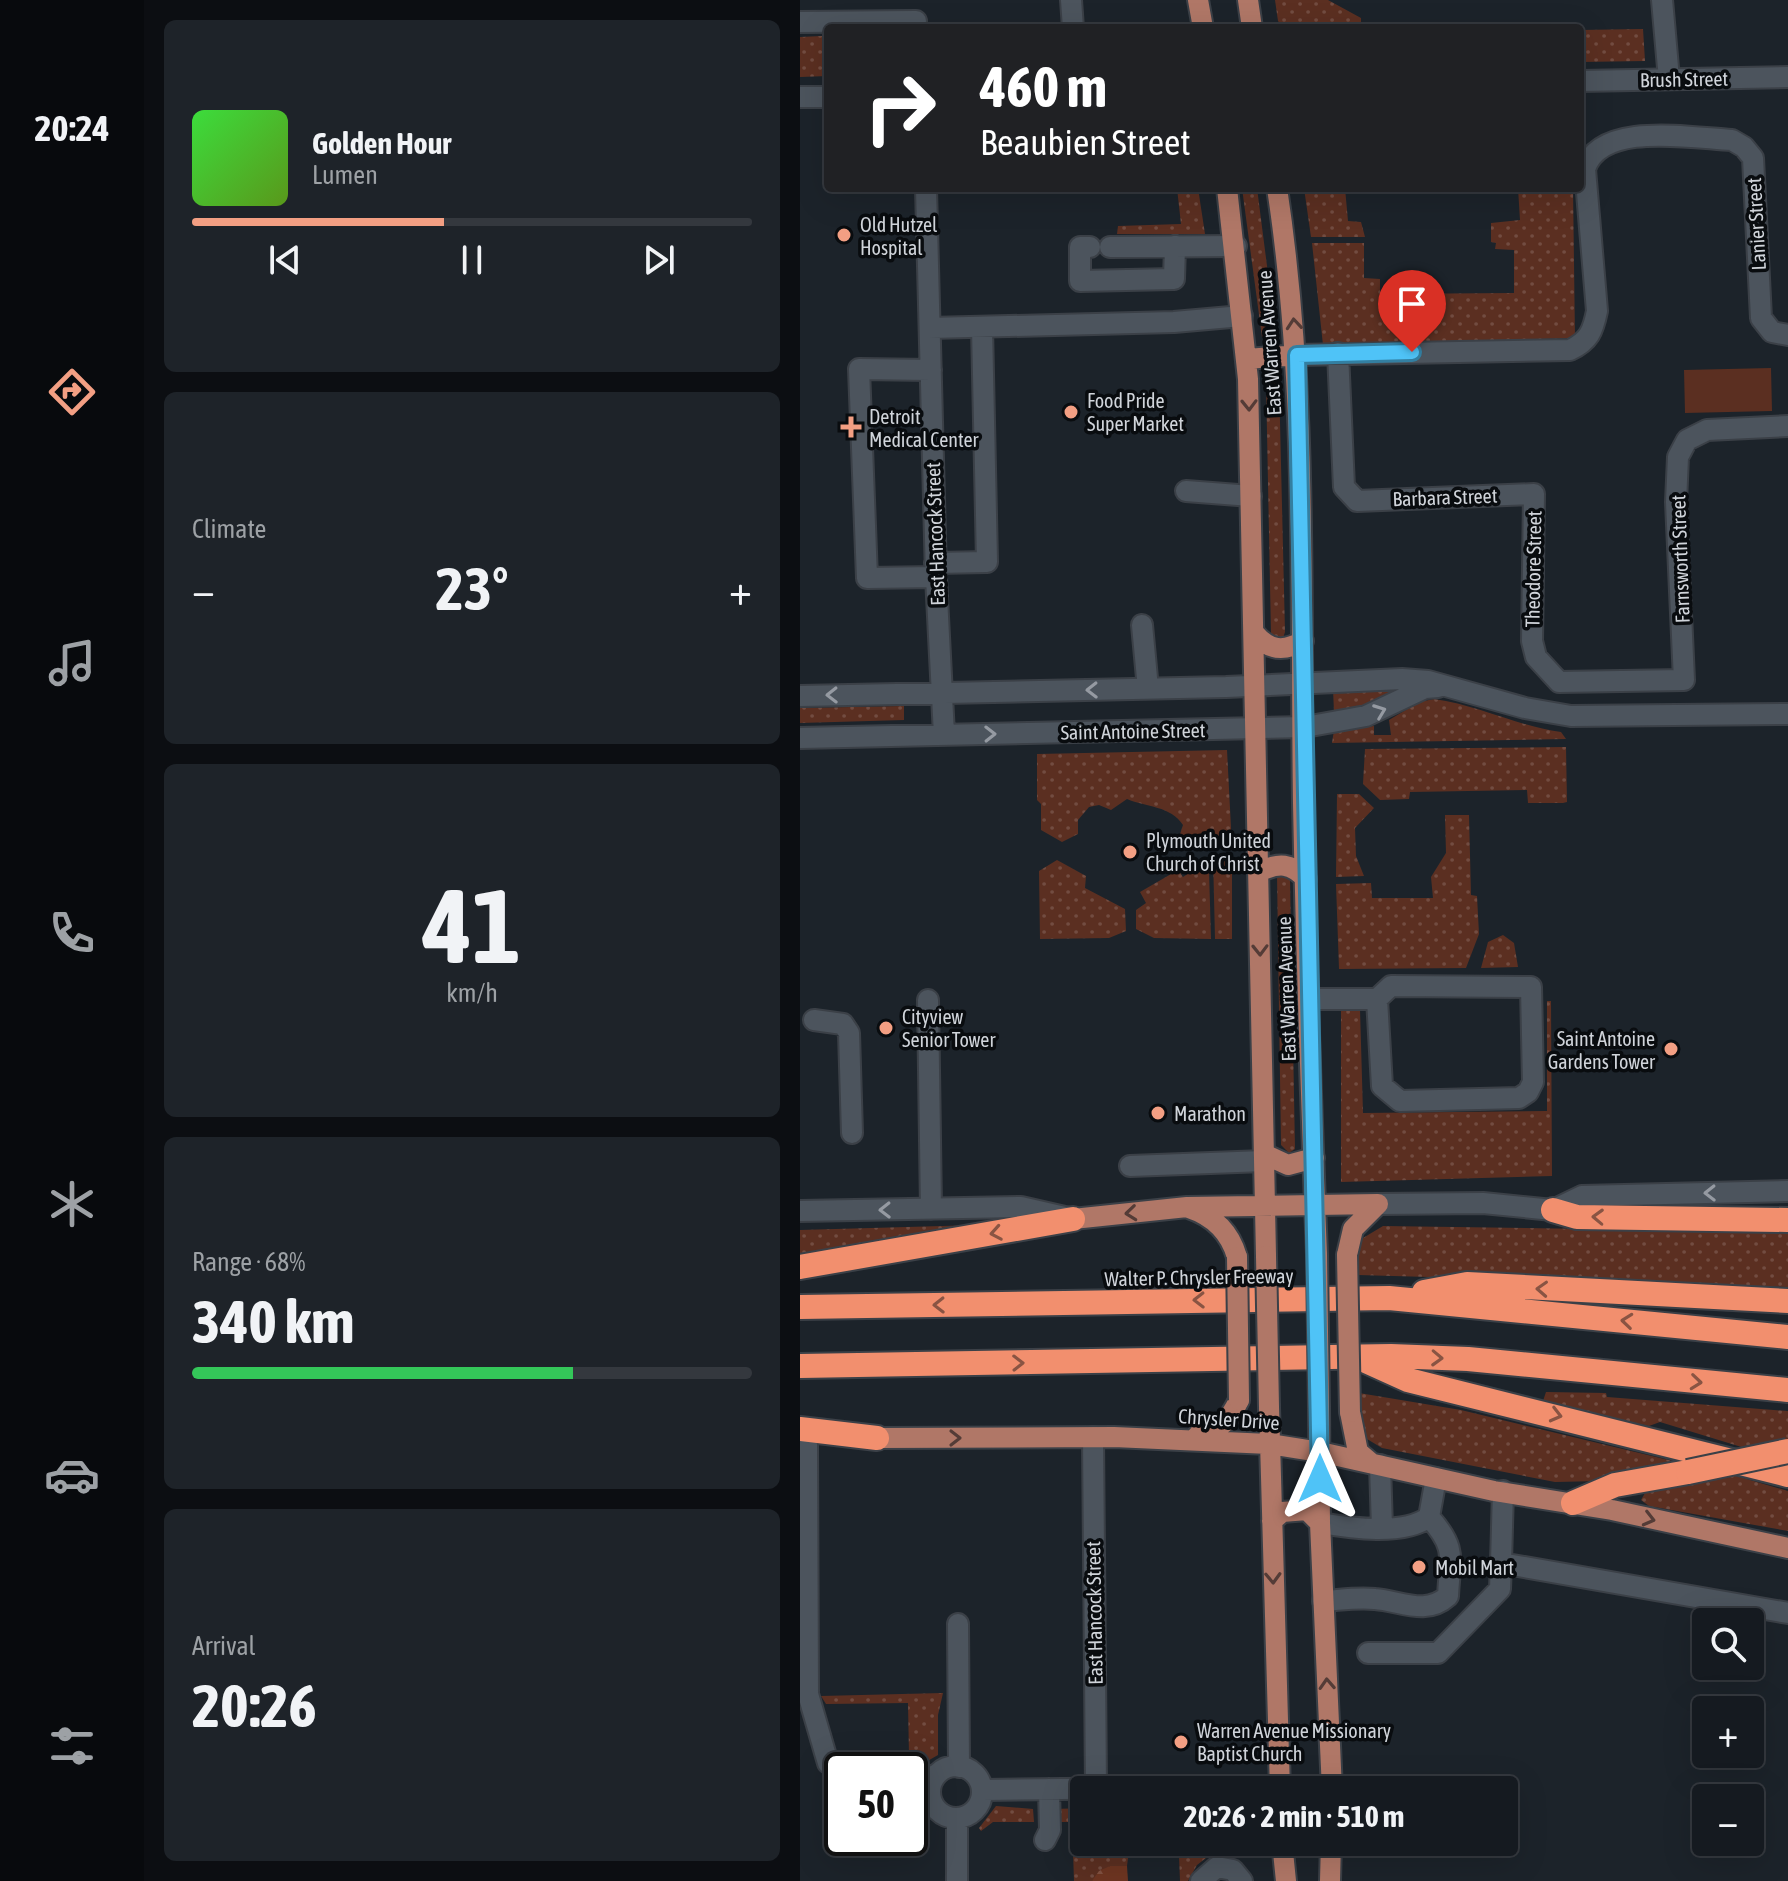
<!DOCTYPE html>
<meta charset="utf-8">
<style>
:root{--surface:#151a20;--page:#1e2329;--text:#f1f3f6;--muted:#9da1a5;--line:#34383e;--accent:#f39f83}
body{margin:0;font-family:"Asap Condensed",sans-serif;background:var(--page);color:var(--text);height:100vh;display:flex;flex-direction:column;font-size:30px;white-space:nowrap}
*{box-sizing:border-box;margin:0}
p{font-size:26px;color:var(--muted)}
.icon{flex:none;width:44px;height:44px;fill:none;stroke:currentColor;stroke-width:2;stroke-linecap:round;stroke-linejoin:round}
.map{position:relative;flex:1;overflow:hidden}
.panel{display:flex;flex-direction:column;gap:20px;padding:20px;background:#0c0e12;width:656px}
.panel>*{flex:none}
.banner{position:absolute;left:24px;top:24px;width:760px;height:168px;border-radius:8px;box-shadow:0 8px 32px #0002,0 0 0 2px var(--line);background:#202124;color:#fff;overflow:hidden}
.fabs{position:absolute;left:892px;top:1608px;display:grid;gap:16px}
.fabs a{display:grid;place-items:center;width:72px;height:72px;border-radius:8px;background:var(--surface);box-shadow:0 8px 32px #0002,0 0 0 2px var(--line);font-size:40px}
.speed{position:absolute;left:24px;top:1752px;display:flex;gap:16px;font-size:40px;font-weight:700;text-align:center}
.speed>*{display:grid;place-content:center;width:104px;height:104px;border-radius:50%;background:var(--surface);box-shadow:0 8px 32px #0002,0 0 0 2px var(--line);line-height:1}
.speed .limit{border:4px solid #111;border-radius:12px;background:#fff;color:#111}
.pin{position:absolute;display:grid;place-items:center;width:68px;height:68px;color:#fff;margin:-82px -34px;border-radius:50% 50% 50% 0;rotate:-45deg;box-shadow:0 0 8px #0007}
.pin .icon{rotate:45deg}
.me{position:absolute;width:88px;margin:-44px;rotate:0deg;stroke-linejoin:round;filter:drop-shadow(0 0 6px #0008)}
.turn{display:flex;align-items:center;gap:28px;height:168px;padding:0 24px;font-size:36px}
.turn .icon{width:104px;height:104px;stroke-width:2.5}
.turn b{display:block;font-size:56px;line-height:68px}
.big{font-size:60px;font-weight:700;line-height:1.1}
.panel .tile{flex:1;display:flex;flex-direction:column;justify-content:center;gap:12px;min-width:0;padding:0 28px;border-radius:12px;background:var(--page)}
.panel .dial{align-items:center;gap:0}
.dial b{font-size:104px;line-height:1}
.song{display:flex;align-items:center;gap:24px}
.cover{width:96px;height:96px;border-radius:12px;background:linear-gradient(135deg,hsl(120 70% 55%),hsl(90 70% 35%))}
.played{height:8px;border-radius:4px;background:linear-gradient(90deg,var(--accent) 45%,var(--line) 45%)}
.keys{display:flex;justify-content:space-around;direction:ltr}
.heat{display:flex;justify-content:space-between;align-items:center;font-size:44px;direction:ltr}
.charge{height:12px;border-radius:6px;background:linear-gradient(90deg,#34c759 68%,var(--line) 0)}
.trip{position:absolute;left:270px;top:1776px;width:448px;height:80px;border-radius:8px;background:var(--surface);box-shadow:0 8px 32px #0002,0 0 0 2px var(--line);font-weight:700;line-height:80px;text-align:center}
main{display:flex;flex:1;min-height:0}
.dock{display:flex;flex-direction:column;width:144px;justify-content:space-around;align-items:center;background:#080a0d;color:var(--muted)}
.dock .icon{width:56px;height:56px}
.dock .active{color:var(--accent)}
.dock b{font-size:36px;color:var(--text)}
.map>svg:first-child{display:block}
</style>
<main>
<nav class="dock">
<b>20:24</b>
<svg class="icon active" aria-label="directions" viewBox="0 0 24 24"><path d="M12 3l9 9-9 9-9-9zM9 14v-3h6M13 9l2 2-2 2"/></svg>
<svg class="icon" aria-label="music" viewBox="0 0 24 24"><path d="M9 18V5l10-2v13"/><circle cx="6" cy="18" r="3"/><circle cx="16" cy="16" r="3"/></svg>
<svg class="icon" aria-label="phone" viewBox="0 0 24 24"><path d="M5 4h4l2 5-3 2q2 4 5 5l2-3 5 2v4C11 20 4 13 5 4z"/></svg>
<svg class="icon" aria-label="climate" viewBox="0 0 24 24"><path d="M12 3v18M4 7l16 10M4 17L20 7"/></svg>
<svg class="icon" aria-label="car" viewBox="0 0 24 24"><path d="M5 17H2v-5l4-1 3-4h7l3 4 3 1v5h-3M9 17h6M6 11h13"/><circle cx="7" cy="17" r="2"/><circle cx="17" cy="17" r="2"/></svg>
<svg class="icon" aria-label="filters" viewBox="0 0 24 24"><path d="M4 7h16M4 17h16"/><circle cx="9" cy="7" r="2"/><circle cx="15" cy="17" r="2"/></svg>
</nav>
<section class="panel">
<div class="tile">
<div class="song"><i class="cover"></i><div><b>Golden Hour</b><p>Lumen</p></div></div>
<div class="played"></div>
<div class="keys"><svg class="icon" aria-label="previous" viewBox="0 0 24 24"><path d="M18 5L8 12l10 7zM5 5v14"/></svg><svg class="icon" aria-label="pause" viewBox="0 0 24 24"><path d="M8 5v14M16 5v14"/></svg><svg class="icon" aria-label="next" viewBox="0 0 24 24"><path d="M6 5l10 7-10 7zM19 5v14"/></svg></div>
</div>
<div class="tile"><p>Climate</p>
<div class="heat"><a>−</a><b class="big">23°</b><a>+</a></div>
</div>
<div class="tile dial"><b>41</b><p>km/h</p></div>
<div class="tile"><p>Range · 68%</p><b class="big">340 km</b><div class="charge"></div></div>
<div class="tile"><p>Arrival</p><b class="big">20:26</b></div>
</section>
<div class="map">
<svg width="988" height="1881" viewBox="0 0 988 1881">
<defs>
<pattern id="grass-dots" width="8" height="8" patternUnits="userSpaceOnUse" patternTransform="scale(2)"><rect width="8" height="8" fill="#5b2f21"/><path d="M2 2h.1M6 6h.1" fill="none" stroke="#724c41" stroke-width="1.8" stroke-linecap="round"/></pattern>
<pattern id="forest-firs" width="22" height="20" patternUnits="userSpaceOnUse" patternTransform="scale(2)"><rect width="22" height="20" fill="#6d3521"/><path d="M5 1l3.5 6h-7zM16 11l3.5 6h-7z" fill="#815141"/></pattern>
</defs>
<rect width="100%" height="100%" fill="#1c232a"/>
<path fill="url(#grass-dots)" d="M 475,0 L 528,0 L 561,18 L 561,28 L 484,28 L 478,21 Z
M 843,29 L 845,61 L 780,62 L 780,30 Z
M 22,36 L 22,70 L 28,70 L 28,76 L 0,77 L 0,37 Z
M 377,188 L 398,188 L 405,234 L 317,234 L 318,226 L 381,224 Z
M 442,188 L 457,188 L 476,336 L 462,337 Z
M 504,188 L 545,188 L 548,221 L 561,222 L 565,237 L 511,237 Z
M 718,188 L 773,188 L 775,338 L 523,345 L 512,243 L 564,243 L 564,278 L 580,279 L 580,294 L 714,293 L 714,250 L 695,249 L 696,243 L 691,242 L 691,223 L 720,220 Z
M 479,380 L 485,632 L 483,638 L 477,640 L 471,635 L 466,381 Z
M 533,689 L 601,689 L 576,705 L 534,712 Z
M 634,699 C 678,705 717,726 761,732 L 766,739 L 532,743 L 534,730 L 574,726 L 574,735 L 591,735 L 589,720 L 619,702 Z
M 104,706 L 104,720 L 0,723 L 0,708 Z
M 766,747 L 767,802 L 763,803 L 728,803 L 727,790 L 610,792 L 609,799 L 580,800 L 563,784 L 565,749 Z
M 427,750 L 432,847 L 404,847 L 380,834 L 383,825 C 371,806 346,807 327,799 L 311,810 L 299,805 L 289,807 L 278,820 L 278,834 L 262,842 L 241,830 L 241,804 L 237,800 L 237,754 Z
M 537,794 L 559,794 L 574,808 L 555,828 L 556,856 L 564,876 L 536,877 Z
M 645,815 L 669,815 L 671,895 L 677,896 L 679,934 L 666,968 L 539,969 L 536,884 L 571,883 L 572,898 L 633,898 L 631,877 L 646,853 Z
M 413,855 L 432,856 L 432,939 L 415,939 Z
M 257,860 L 286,876 L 285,888 L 325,909 L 326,931 L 309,938 L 240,939 L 239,871 Z
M 395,869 L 409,870 L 411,939 L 354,938 L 336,929 L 336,910 L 346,903 L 340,892 L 378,870 L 383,877 Z
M 477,874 L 490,878 L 495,1149 L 489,1153 L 481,1145 Z
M 703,935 L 714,943 L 718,967 L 681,968 L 688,942 Z
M 747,1001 L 751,1001 L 752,1176 L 541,1182 L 541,1009 L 560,1009 L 563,1113 L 747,1111 Z
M 178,1225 L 113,1242 L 0,1254 L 0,1230 Z
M 583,1226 L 988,1232 L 988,1287 L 558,1275 L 558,1241 Z
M 746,1392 L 806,1393 L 807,1397 L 988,1411 L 988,1443 L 948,1449 L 860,1422 L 849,1426 L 743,1401 Z
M 559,1393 L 661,1410 L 881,1463 L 801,1481 L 755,1482 L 582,1448 L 562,1436 Z
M 933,1475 L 988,1491 L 988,1531 L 849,1506 L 841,1500 L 845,1493 L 855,1490 Z
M 143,1693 L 138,1715 L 138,1755 L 124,1763 L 113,1760 L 48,1761 L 48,1756 L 109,1755 L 108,1703 L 26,1704 L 21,1696 Z
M 196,1806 L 233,1809 L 234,1822 L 193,1822 L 181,1831 L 179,1828 Z
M 284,1808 L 284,1842 L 400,1842 L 400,1853 L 406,1853 L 406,1858 L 397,1865 L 388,1881 L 380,1881 L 379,1856 L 328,1858 L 327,1866 L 310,1866 L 292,1881 L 274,1881 L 272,1822 L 255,1822 L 255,1809 Z"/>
<path fill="url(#forest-firs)" d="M 310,1866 L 327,1866 L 328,1881 L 292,1881 L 299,1871 Z"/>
<path fill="#5b2f21" d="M 971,368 L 972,411 L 885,413 L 884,370 Z"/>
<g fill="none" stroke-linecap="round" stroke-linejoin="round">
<defs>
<path id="minor" d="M 271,0 L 273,28
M 862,0 L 869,79
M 0,22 L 116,21
M 780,81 L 988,77
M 0,97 L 28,97
M 126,188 L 136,577 L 144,735
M 290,247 L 280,247 L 280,281 L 374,279 L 375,246
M 310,247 L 436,246
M 130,328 L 374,322 L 442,316
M 538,353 L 544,487 L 557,501 L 734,494 L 732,641 L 736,657 L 759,682 L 884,680 L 876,502 L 878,457 L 887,440 L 907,430 L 988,426
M 497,355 L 770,350 C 789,341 793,331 797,311 L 785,169 C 800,121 891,138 932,140 L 944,147 L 953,158 L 961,318 L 972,332 L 988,335
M 131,370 L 59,369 L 67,578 L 136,577
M 386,491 L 451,496
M 135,563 L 187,562 L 182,327
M 342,625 L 348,689
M 0,696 L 426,687 L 602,679 L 628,681 L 725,708 L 771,716 L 988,714
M 0,738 L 505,727 L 566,716 L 625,688 L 638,687
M 510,999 L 577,999 L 582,1086 L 600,1101 L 719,1098 L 728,1092 L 733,1082 L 731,987 L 591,986 L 577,999
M 128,1000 L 131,1209
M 14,1020 L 43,1024 L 49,1033 L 52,1133
M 330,1166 L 464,1161
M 578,1204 L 683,1203 L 753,1210 L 782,1196 L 988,1191
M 0,1211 L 221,1207 L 269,1218
M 293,1437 L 296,1788
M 7,1444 L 8,1694 L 28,1763 L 42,1770
M 580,1465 L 582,1528
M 703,1491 L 701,1563 L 988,1613
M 520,1523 C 550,1528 604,1536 629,1517 L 636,1478
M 523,1601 C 540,1600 558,1597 575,1599 C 601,1601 626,1616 648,1596 C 650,1557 657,1548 629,1517
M 158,1624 L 159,1767
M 568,1653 L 638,1653 L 700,1589 L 701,1563
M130 1792a26 26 0 1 1 52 0a26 26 0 1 1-52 0Z
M 110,1770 L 134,1778
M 182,1790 L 532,1786
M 157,1819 L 157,1881
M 245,1840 L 250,1830 L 249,1789
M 401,1881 L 417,1867 L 433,1870 L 442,1881"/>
<path id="major" d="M 398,0 L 403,28
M 448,0 L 452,28
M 427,188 L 448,379 L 466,1256
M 477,188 C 508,392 500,597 503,803 C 506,953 511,1105 517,1255
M 447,359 L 497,355
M 454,633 C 469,651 484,652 503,641
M 459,872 C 479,862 491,863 506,879
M 464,1154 L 488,1165 L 514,1158
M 389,1208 C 413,1216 430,1232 437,1257
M 273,1219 L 387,1207 L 578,1204
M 547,1255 L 553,1229 L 578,1204
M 469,1407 L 480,1790
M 519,1408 L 520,1523 L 532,1790
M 550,1412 L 558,1452 L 571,1463
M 398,1435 C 421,1429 429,1421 439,1400
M 77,1438 L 314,1437 L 469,1444 L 520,1452 L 694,1491 L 812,1510 L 988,1548
M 472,1521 L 482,1512 L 507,1510 L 520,1523
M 482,1842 L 486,1881
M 530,1881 L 531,1842"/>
<path id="highway" d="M 753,1210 L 777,1217 L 988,1220
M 0,1267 L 273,1219
M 624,1292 L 667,1284 L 988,1301
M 0,1307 L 589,1298 L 988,1337
M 566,1361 L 608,1380 L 988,1475
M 0,1366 L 591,1356 L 668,1359 L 988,1390
M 0,1429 L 77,1438
M 773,1503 L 815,1485 L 888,1472"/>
</defs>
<use href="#minor" stroke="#3b4047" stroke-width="24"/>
<use href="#major" stroke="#3b4047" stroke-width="24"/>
<use href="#highway" stroke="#3b4047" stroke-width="28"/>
<use href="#minor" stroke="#4c545d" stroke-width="20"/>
<use href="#major" stroke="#b07767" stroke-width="20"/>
<use href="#highway" stroke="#f28f6e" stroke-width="24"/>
<defs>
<path id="major-bridge" d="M 517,1255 L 519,1408
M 547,1255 L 550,1412
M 466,1256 L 469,1407
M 437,1257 L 439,1400"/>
<path id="highway-bridge" d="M 888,1472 L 988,1451"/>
</defs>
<use href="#major-bridge" stroke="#3b4047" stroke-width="24" stroke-linecap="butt"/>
<use href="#highway-bridge" stroke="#3b4047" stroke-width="28" stroke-linecap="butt"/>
<use href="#major-bridge" stroke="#b07767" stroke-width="20"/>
<use href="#highway-bridge" stroke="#f28f6e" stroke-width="24"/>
</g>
<defs><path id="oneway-chevron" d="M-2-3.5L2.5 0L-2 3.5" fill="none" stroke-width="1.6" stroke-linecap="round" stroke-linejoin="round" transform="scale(2)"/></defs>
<g stroke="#543c37">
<use href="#oneway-chevron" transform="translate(494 324) rotate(-95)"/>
<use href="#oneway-chevron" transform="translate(449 405) rotate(89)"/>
<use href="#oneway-chevron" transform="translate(460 950) rotate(89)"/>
<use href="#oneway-chevron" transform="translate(331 1213) rotate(174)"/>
<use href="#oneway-chevron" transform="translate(155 1438)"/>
<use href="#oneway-chevron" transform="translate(849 1519) rotate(14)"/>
<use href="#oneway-chevron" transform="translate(473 1578) rotate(88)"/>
<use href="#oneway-chevron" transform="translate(527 1684) rotate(-93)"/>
</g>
<g stroke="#959aa2">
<use href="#oneway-chevron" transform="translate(292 690) rotate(179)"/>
<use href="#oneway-chevron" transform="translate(32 695) rotate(179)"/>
<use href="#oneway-chevron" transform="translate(580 711) rotate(-21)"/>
<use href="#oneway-chevron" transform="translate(190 734) rotate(-1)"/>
<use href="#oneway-chevron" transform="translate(910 1193) rotate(179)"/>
<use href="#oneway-chevron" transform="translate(85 1210) rotate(179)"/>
</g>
<g stroke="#895443">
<use href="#oneway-chevron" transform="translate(798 1217) rotate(-178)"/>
<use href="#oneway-chevron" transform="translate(196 1233) rotate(170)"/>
<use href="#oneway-chevron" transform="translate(742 1289) rotate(-177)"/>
<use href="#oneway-chevron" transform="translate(399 1300) rotate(179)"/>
<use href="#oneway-chevron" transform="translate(139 1305) rotate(179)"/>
<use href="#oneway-chevron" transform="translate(827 1321) rotate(-174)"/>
<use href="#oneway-chevron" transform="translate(637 1358) rotate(2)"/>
<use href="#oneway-chevron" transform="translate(218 1363) rotate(-1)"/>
<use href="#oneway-chevron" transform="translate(896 1382) rotate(6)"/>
<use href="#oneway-chevron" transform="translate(756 1415) rotate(14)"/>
</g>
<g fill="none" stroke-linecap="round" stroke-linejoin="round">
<defs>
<path id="route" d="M 520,1479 L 497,355 L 612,352"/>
</defs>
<use href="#route" stroke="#337fa1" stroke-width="20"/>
<use href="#route" stroke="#4fc3f7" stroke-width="14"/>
</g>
<g fill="#f39f83" stroke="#090c0f" stroke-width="3">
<circle cx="44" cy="235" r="8"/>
<circle cx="271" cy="412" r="8"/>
<path d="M47 415h8v8h8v8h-8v8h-8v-8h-8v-8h8z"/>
<circle cx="330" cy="852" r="8"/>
<circle cx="86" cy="1028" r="8"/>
<circle cx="871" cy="1049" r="8"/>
<circle cx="358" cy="1113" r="8"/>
<circle cx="619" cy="1567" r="8"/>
<circle cx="381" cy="1742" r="8"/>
</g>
<g text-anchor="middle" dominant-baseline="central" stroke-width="7" stroke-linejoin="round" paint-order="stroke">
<g font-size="20" fill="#d0d4da" stroke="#090c0f">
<text transform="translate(884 79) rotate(-1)">Brush Street</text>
<text transform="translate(956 224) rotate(-93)">Lanier Street</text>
<text transform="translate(469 343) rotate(-94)">East Warren Avenue</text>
<text transform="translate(645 497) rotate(-2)">Barbara Street</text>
<text transform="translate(135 534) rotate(-92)">East Hancock Street</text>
<text transform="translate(880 559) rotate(-92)">Farnsworth Street</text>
<text transform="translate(733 569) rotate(-89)">Theodore Street</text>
<text transform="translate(333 731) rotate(-1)">Saint Antoine Street</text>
<text transform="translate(486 989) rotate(-92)">East Warren Avenue</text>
<text transform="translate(399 1277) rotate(-1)">Walter P. Chrysler Freeway</text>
<text transform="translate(429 1419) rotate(4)">Chrysler Drive</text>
<text transform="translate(294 1613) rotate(-91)">East Hancock Street</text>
</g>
<g font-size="20" fill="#d0d4da" stroke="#090c0f" text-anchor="start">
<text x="60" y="224">Old Hutzel<tspan x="60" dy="23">Hospital</tspan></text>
<text x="287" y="400">Food Pride<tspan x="287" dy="23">Super Market</tspan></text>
<text x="69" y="416">Detroit<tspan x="69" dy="23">Medical Center</tspan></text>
<text x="346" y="840">Plymouth United<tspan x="346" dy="23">Church of Christ</tspan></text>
<text x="102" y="1016">Cityview<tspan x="102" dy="23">Senior Tower</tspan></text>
<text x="855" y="1038" text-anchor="end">Saint Antoine<tspan x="855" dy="23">Gardens Tower</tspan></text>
<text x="374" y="1113">Marathon</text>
<text x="635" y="1567">Mobil Mart</text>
<text x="397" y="1730">Warren Avenue Missionary<tspan x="397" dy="23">Baptist Church</tspan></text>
</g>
</g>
</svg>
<div class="fabs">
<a><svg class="icon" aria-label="search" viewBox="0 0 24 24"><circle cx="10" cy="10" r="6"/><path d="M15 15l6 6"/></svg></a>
<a>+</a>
<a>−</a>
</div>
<div class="speed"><div class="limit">50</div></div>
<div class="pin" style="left:612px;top:352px;background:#d93025"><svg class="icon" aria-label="arrive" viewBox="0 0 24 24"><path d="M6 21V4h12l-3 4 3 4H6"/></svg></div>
<svg class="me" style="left:520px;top:1479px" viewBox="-20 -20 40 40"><path d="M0-17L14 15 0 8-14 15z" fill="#4fc3f7" stroke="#fff" stroke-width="4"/></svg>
<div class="trip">20:26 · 2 min · 510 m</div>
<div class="banner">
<div class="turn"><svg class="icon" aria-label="right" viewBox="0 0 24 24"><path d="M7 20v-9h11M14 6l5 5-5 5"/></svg><div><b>460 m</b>Beaubien Street</div></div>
</div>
</div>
</main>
